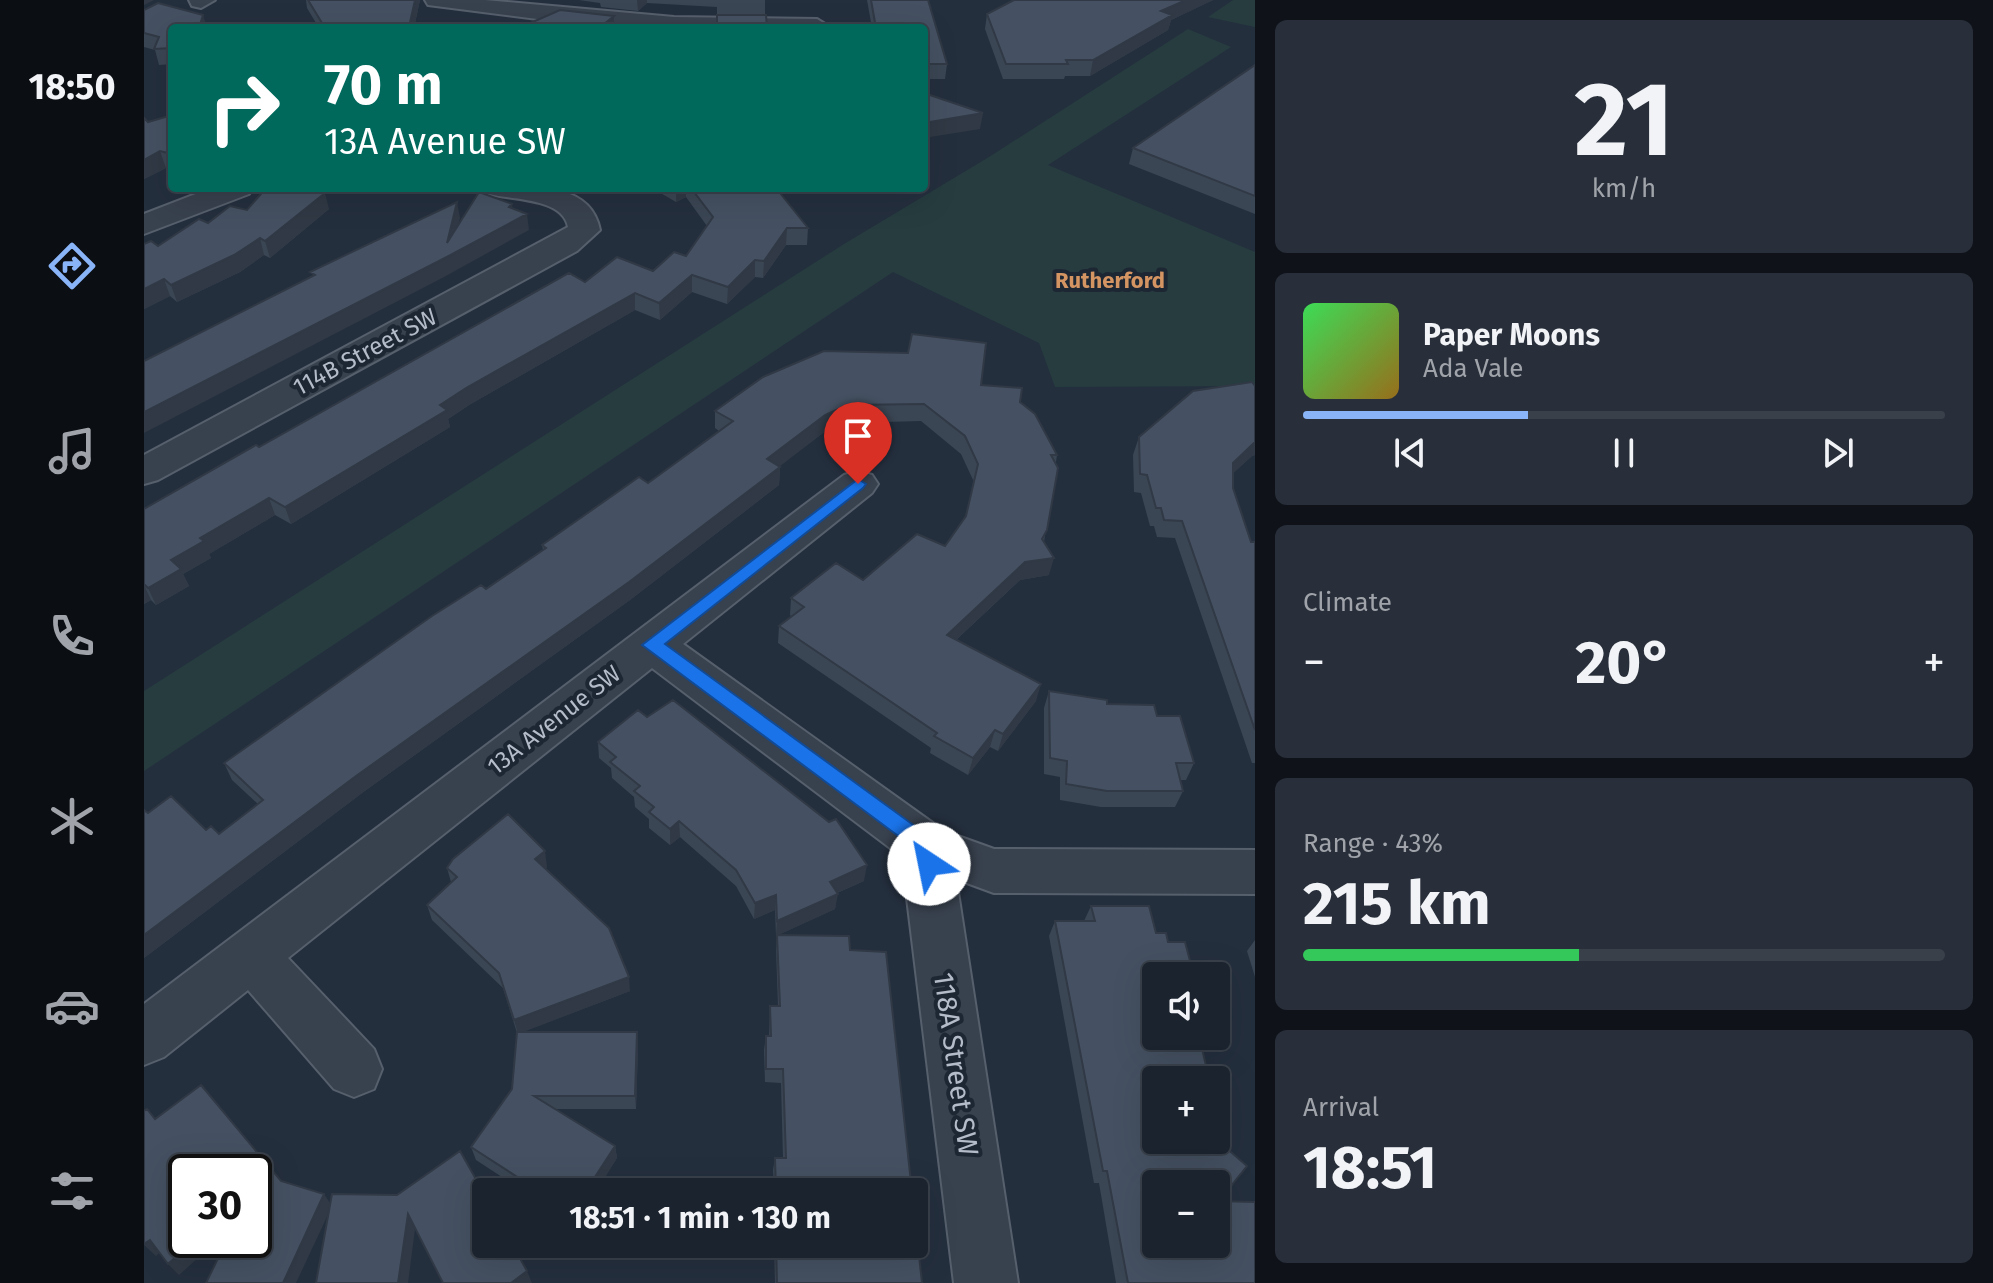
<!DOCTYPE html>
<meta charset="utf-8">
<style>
:root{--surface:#1b232e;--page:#282f3a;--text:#f1f3f6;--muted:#a0a4aa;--line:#39404a;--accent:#8ab4f8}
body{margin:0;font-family:"Fira Sans",sans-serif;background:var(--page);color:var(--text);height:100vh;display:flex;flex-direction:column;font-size:30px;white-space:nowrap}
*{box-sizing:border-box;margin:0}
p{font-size:26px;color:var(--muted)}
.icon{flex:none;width:44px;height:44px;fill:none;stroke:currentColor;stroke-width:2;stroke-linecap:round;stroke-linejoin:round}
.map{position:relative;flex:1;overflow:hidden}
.details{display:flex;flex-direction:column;gap:20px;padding:20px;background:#0f1319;width:738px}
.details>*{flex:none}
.hud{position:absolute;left:24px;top:24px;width:760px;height:168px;border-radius:8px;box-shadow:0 8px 32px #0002,0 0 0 2px var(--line);background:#00695c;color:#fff;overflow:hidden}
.buttons{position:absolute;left:998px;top:962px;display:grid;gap:16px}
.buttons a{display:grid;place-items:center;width:88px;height:88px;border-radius:8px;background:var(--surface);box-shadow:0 8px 32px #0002,0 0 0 2px var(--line);font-size:40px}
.speed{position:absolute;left:24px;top:1154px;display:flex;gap:16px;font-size:40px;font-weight:700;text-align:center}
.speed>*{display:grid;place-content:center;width:104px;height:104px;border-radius:50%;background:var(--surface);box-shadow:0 8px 32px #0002,0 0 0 2px var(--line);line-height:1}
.speed .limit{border:4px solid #111;border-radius:12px;background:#fff;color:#111}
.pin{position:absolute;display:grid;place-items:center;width:68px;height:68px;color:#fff;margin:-82px -34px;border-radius:50% 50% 50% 0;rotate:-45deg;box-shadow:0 0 8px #0007}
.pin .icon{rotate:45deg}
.me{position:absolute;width:88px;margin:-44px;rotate:326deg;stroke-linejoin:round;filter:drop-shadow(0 0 6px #0008)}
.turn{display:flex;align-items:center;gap:28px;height:168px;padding:0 24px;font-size:36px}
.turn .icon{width:104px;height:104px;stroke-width:2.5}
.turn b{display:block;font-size:56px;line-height:68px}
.big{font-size:60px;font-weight:700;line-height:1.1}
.details .widget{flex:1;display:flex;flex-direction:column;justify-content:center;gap:12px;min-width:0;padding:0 28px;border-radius:12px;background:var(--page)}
.details .dial{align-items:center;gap:0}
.dial b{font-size:104px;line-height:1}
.song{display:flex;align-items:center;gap:24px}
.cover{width:96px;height:96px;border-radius:12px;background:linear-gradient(135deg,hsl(130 70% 55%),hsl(40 70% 35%))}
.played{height:8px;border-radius:4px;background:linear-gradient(90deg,var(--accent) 35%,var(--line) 35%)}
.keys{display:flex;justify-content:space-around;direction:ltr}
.heat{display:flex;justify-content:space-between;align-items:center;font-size:44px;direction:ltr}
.charge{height:12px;border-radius:6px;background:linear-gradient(90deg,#34c759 43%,var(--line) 0)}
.trip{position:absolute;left:328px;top:1178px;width:456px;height:80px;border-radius:8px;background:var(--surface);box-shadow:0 8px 32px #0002,0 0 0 2px var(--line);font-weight:700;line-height:80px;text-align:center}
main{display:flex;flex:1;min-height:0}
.dock{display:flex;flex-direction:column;width:144px;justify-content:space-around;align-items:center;background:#0b0e12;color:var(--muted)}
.dock .icon{width:56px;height:56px}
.dock .current{color:var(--accent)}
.dock b{font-size:36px;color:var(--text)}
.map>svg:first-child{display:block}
</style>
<main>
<nav class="dock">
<b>18:50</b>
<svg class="icon current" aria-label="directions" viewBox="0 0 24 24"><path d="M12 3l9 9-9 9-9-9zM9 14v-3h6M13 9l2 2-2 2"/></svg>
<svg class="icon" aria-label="music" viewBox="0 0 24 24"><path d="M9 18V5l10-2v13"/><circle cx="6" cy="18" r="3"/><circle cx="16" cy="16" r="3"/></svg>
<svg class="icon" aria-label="phone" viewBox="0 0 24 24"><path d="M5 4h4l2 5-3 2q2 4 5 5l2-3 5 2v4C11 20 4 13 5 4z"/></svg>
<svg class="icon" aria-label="climate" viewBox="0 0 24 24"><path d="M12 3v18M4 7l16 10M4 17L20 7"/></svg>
<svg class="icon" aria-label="car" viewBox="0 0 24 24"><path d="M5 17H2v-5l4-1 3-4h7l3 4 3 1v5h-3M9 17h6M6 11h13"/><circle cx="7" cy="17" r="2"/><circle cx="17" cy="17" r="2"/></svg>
<svg class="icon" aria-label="filters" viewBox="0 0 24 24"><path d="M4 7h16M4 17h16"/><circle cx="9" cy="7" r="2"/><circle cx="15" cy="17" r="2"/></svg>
</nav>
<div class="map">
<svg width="1111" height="1283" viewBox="0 0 1111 1283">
<rect width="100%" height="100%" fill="#242f3e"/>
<path fill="#263c3f" d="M 1089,0 L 1111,0 L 1111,27 L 1064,17 Z
M 1044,29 L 1087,47 L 904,165 L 1111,252 L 1111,386 L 911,387 L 895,343 L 749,272 L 0,771 L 0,691 L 700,244 L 845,157 Z"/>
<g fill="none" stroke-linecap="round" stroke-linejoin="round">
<defs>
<path id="minor" d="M 45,0 L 71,0 L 57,8 L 48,6 Z
M 281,0 L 341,0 L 530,17 L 673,19 L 686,27 L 464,28 L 284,5 Z
M 67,188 L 109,188 L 105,194 L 0,234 L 0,214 Z
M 341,188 C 380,188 446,178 456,230 L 433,251 L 14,480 L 0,484 L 0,455 L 424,227 C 419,198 368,200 345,194 Z
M 714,471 L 728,475 L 734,484 L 728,493 L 539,644 L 800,831 L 850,849 L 1111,850 L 1111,894 L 850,893 L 812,879 L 874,1283 L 810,1283 L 758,857 L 508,668 L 144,958 L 230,1049 L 238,1069 L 230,1089 L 210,1097 L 190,1089 L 104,990 L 20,1057 L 0,1065 L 0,1004 L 700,475 Z"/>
</defs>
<use href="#minor" stroke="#565f6c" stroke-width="4"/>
<use href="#minor" fill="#38414e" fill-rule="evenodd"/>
</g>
<path fill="#3b4654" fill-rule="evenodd" d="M 162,0 L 276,0 L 270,28 L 175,28 L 163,8 Z
M 435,0 L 621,0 L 621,15 L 573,15 L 573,7 L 503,3 L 494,11 L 457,7 L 456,3 Z
M 723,0 L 784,0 L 803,64 L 801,79 L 780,79 L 780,28 L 728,28 Z
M 870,0 L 1069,0 L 1027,20 L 1024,30 L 946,76 L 921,76 L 920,79 L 859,79 L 841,29 L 843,14 Z
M 0,10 L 28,28 L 28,64 L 15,65 L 11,50 L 0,47 Z
M 1111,65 L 1111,214 L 985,164 L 989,148 Z
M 28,115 L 28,169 L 22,168 L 0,179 L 0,118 L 4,122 Z
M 508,188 L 632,188 L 664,228 L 663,245 L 642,245 L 619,278 L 611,277 L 583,304 L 548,292 L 516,320 L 491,310 L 325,405 L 304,419 L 306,427 L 147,524 L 131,515 L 65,554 L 67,558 L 39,574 L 45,586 L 12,605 L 7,600 L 0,604 L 0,509 L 115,447 L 441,282 L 509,271 L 542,256 L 563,226 L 542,197 L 532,202 Z
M 185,209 L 126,258 L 120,255 L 96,272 L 33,302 L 26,296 L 0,309 L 14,246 L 64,223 L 103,210 Z
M 837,385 L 876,402 L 913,455 L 900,542 L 905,575 L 876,580 L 812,640 L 892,701 L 854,751 L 846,747 L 824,775 L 786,753 L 787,748 L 634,643 L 635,626 L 647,616 L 646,615 L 647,598 L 719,580 L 801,546 L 822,516 L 830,482 L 817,454 L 777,421 L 702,423 L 679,433 L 635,466 L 636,467 L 635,485 L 486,600 L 218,793 L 0,958 L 4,813 L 75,834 L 114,804 L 88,780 L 80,763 L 399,550 L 398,545 L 504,483 L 575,431 L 571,428 L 571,411 Z
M 1111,386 L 1111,455 L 1108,456 L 1089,473 L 1089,488 L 1107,542 L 1111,542 L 1111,763 L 1108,763 L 1031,538 L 1013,537 L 1010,526 L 1006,526 L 997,493 L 990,492 L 989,455 L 995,437 Z
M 905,691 L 1013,716 L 1050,763 L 1042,780 L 1036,780 L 1039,791 L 1031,807 L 957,807 L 916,800 L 916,777 L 900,774 L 900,708 Z
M 454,742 L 720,881 L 693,893 L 691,909 L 634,935 L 706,950 L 768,1192 L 630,1192 L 629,1170 L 631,1158 L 639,1158 L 637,1083 L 621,1082 L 620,1050 L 622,1036 L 625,1036 L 626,1006 L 634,1006 L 632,950 L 633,936 L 632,936 L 631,910 L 610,919 L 592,886 L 536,837 L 526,845 L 505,828 L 505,819 L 491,807 L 490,797 L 468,778 L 467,768 L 455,758 Z
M 403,867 L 401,869 L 486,991 L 378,1032 L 493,1032 L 494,1046 L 492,1109 L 411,1109 L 471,1146 L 473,1158 L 458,1181 L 462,1184 L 464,1192 L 388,1192 L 384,1189 L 381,1192 L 332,1160 L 327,1147 L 368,1089 L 373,1033 L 359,988 L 288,920 L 283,905 L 307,882 L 303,868 Z
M 947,906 L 1005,906 L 1012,933 L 1022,933 L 1024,942 L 1041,942 L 1050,976 L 1012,976 L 1012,1036 L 1055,1036 L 1064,1074 L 1075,1074 L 1083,1106 L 1072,1119 L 1072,1080 L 1012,1080 L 1012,1140 L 1072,1139 L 1103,1166 L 1075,1201 L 1111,1202 L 1111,1283 L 972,1283 L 955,1183 L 950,1183 L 905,936 L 911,921 L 940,921 ZM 1012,1184 L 1072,1184 L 1072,1244 L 1012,1244 Z
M 1111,940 L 1111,977 L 1103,951 Z
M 630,1244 L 770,1244 L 778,1283 L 631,1283 Z"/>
<path fill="#303945" d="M 0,0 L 10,0 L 0,5 Z
M 271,0 L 276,0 L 270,28 L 265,28 Z
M 493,0 L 503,0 L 503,3 L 494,11 Z
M 1042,0 L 1069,0 L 1027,20 L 1024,30 L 946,76 L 949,60 L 1017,11 Z
M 59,15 L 63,28 L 55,28 Z
M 470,16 L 470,28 L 455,28 Z
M 839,113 L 836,129 L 780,138 L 780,123 Z
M 16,151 L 22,168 L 0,179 L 0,160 Z
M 532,188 L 542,188 L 542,197 L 532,202 Z
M 181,193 L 185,209 L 126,258 L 121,241 Z
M 313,202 L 316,218 L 307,255 L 368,204 L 370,220 L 383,214 L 385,230 L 300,277 L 0,433 L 0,412 L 303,243 Z
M 643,228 L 642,245 L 619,278 L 620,261 Z
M 116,238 L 120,255 L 96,272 L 33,302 L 27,285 Z
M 611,260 L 611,277 L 583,304 L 584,287 Z
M 548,275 L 548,292 L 516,320 L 515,303 Z
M 20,279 L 26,296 L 0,309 L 0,289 Z
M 491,293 L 491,310 L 325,405 L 304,419 L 306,427 L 147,524 L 141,507 L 322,388 Z
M 703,405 L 702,423 L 679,433 L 631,470 L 623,459 L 681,415 Z
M 1111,442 L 1111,455 L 1108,456 L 1082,480 L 1089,463 Z
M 636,467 L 635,485 L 486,600 L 218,793 L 0,958 L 0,935 L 212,776 Z
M 125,498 L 131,515 L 65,554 L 67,558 L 39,574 L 45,586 L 12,605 L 4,588 L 27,560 L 56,538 Z
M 910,558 L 905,575 L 876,580 L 799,652 L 803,635 L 881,562 Z
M 0,585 L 7,600 L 0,604 Z
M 897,684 L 892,701 L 854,751 L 859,734 Z
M 851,730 L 846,747 L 824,775 L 829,758 Z
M 535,821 L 536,837 L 526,845 L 526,829 Z
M 401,851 L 403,867 L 394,875 L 391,859 Z
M 723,865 L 720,881 L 683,897 L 686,882 Z
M 694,894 L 691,909 L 632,936 L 633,921 Z
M 632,895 L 631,910 L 610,919 L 611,903 Z
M 485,977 L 486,991 L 374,1034 L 370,1020 Z
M 493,1032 L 494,1046 L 492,1109 L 491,1096 Z
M 471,1146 L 473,1158 L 454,1189 L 451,1177 Z
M 380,1177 L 384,1189 L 382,1192 L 378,1180 Z
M 180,1194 L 188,1206 L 152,1283 L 139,1283 Z
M 264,1214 L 271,1229 L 264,1283 L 254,1283 Z
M 6,1240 L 18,1250 L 12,1256 L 0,1245 Z
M 51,1240 L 74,1240 L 35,1275 L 24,1264 Z
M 383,1271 L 388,1283 L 367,1283 Z"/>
<path fill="#455162" stroke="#303945" stroke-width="2" fill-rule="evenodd" d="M 164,0 L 271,0 L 265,27 L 269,28 L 181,28 Z
M 727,0 L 784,0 L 803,64 L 780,64 L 780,28 L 732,28 Z
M 870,0 L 1042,0 L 1017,11 L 1028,15 L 949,60 L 922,60 L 924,64 L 862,64 L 843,14 Z
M 14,3 L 59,15 L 55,28 L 28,28 L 28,48 L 10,49 L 15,37 L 0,33 L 0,10 Z
M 416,10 L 470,16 L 455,28 L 375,28 Z
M 573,15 L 622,15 L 623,28 L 573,28 Z
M 1111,65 L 1111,196 L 989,148 Z
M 780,93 L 839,113 L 780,123 Z
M 28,115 L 28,154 L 16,151 L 0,160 L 0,118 L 4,122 Z
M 122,188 L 147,188 L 181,193 L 121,241 L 116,238 L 90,255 L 27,285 L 20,279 L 0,289 L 0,244 L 7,241 L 14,246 L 55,219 L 64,223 L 86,206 L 103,210 Z
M 547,188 L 632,188 L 664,228 L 643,228 L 620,261 L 611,260 L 584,287 L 548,275 L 515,303 L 491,293 L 322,388 L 296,405 L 303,410 L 141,507 L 125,498 L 56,538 L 60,541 L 27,560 L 37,569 L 4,588 L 0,584 L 0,509 L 112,445 L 115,447 L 425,273 L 441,282 L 473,257 L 509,271 L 530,252 L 542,256 L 569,217 Z
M 335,192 L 368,204 L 365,207 L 383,214 L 297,260 L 0,412 L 0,361 L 171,275 L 166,272 L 313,202 L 303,243 Z
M 768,334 L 842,343 L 837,385 L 878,388 L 876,402 L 891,414 L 913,455 L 907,455 L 914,468 L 903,530 L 898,539 L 910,558 L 881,562 L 803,635 L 897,684 L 859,734 L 851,730 L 829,758 L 790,736 L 793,733 L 635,626 L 660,607 L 647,598 L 692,563 L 719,580 L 773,534 L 801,546 L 822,516 L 834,464 L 821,436 L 780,404 L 703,405 L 681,415 L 632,452 L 623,459 L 636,467 L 485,582 L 212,776 L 0,935 L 0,810 L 4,813 L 27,796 L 62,830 L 67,826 L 75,834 L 119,800 L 80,763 L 288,616 L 337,585 L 342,589 L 402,548 L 398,545 L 495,477 L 504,483 L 589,421 L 571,411 L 619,377 L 680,351 L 764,353 Z
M 1108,382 L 1111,386 L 1111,442 L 1089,463 L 1089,488 L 1107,542 L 1111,542 L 1111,730 L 1038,521 L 1020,520 L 1017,508 L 1012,508 L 1003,475 L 996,474 L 995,437 L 1049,391 Z
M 905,691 L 963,700 L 963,704 L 1010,705 L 1013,716 L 1036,716 L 1050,763 L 1032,763 L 1039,791 L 963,791 L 922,784 L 923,761 L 906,758 Z
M 529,700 L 685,822 L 692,819 L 723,865 L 686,882 L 694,894 L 633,921 L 632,895 L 611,903 L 592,870 L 535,821 L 526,829 L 505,812 L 510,807 L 490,791 L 496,786 L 466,762 L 472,757 L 454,742 L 494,710 L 503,717 Z
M 364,814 L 401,851 L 391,859 L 465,928 L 485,977 L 370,1020 L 355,973 L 283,905 L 313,877 L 303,868 L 309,859 Z
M 947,906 L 1005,906 L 1012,933 L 1022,933 L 1024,942 L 1041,942 L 1050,976 L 1012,976 L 1012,1036 L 1055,1036 L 1064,1074 L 1075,1074 L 1083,1106 L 1072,1105 L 1072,1080 L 1012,1080 L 1012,1140 L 1072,1139 L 1103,1166 L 1075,1201 L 1111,1202 L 1111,1283 L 984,1283 L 963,1171 L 959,1171 L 911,921 L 951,921 ZM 1012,1184 L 1072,1184 L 1072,1244 L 1012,1244 Z
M 633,935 L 705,936 L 706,950 L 742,952 L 768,1192 L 632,1192 L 631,1158 L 642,1158 L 639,1069 L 622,1069 L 622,1036 L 627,1036 L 626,1006 L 636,1006 Z
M 373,1032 L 493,1032 L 491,1096 L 390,1096 L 471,1146 L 451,1177 L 462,1184 L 457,1192 L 404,1192 L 380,1177 L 378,1180 L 327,1147 L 368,1089 Z
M 57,1085 L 137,1181 L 180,1194 L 139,1283 L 62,1283 L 83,1240 L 110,1240 L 110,1172 L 42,1172 L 42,1240 L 51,1240 L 24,1264 L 6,1240 L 0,1244 L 0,1111 L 3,1109 L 11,1119 Z
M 316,1151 L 342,1197 L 342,1244 L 368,1244 L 383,1271 L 367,1283 L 299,1283 L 264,1214 L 254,1283 L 172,1283 L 188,1194 L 253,1195 Z
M 770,1209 L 778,1283 L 633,1283 L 632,1244 L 770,1244 Z"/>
<path fill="#1a73e8" stroke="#114b97" stroke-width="2" d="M 714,479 L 722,484 L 719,488 L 521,644 L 790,840 L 795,864 L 792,870 L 777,870 L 773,850 L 498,645 Z"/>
<g text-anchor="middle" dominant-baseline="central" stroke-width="8" stroke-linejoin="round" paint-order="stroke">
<g font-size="22" font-weight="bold" fill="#d59563" stroke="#1d2633">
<text x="966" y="280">Rutherford</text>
</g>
<g font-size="24" fill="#b4bcc9" stroke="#1d2633">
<text transform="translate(221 352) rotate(-28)">114B Street SW</text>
<text transform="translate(410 720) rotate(-38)">13A Avenue SW</text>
</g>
<g font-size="28" fill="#b4bcc9" stroke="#1d2633">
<text transform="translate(812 1064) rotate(82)">118A Street SW</text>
</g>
</g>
</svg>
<div class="buttons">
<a><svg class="icon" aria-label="sound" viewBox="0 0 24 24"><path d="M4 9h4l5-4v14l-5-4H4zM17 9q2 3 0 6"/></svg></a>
<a>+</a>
<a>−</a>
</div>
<div class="speed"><div class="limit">30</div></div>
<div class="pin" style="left:714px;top:484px;background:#d93025"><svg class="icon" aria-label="arrive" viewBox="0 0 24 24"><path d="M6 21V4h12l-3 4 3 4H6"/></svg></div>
<svg class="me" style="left:785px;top:864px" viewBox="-20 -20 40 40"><circle r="19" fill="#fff"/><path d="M0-13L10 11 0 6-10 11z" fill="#1a73e8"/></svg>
<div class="trip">18:51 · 1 min · 130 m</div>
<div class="hud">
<div class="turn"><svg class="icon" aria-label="right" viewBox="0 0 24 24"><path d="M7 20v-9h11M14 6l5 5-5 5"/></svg><div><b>70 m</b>13A Avenue SW</div></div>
</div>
</div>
<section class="details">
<div class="widget dial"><b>21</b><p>km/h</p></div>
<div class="widget">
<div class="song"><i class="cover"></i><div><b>Paper Moons</b><p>Ada Vale</p></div></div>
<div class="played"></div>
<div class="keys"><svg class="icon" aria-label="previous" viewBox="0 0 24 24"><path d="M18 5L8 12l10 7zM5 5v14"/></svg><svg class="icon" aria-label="pause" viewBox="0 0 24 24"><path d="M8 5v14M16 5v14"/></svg><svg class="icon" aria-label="next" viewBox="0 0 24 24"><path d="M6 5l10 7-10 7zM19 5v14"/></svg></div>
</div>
<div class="widget"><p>Climate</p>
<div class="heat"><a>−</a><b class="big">20°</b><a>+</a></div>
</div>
<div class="widget"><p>Range · 43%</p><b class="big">215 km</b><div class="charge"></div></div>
<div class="widget"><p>Arrival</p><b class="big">18:51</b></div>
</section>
</main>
